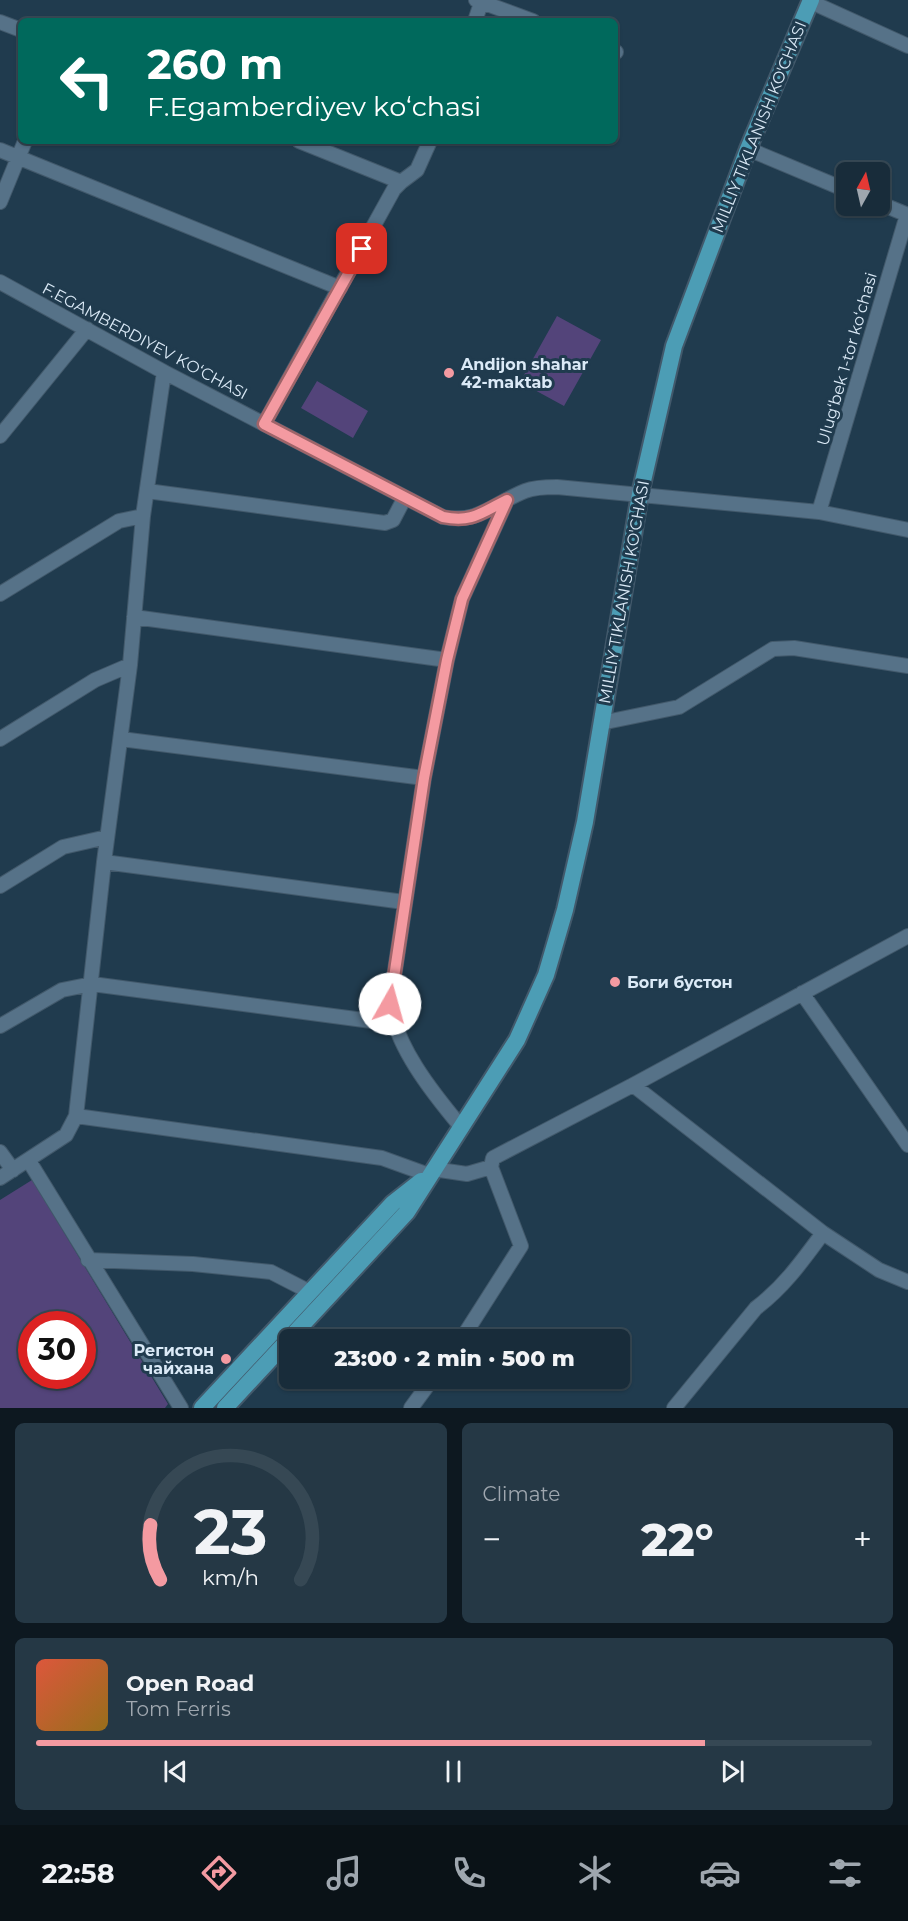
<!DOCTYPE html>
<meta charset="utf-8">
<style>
:root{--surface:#182c3a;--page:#253845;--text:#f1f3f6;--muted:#9fa7af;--line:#364854;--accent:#f49aa1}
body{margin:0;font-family:Montserrat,sans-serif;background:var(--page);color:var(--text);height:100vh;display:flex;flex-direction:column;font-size:22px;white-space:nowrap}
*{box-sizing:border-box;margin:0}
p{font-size:20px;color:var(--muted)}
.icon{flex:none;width:33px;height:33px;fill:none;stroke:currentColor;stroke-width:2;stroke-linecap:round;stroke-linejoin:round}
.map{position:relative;height:1408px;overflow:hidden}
.details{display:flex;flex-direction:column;gap:15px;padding:15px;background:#0d1820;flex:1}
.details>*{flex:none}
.hud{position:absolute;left:18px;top:18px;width:600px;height:126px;border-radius:9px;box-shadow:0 2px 4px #0004,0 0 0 2px var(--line);background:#00695c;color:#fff;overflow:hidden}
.needle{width:39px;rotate:8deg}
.buttons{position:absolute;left:836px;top:162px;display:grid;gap:12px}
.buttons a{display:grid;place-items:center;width:54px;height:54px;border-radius:9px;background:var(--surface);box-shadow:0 2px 4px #0004,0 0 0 2px var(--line);font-size:30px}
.speed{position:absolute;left:18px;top:1311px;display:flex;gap:12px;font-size:30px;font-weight:700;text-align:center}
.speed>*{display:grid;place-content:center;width:78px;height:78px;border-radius:50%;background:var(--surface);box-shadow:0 2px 4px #0004,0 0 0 2px var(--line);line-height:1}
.speed .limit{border:9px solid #d22;background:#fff;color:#111}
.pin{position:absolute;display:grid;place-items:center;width:51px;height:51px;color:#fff;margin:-26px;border-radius:12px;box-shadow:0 3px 9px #0006}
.me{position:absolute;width:66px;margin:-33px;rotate:7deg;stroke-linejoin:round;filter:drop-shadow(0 0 4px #0008)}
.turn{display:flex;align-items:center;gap:21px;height:126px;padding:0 30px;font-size:27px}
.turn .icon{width:78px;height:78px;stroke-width:2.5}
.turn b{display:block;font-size:42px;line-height:51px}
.big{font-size:45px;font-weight:800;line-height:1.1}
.details .widget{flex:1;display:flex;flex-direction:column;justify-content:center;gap:9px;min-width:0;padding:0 21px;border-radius:9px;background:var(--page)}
.details .dial{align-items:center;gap:0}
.dial svg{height:156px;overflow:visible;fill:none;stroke:var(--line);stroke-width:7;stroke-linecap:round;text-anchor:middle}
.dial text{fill:var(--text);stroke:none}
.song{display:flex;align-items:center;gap:18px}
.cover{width:72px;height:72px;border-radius:9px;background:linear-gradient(135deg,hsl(10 70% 55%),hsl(40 70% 35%))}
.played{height:6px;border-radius:3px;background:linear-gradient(90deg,var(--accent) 80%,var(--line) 80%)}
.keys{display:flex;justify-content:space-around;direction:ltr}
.heat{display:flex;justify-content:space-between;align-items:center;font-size:33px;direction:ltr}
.details .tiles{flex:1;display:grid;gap:15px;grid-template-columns:1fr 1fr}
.widget:last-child{grid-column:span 2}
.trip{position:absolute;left:279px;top:1329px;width:351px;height:60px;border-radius:9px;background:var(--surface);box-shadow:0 2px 4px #0004,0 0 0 2px var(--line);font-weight:800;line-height:60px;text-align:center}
.menu{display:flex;height:96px;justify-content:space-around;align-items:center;background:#0a1217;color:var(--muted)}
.menu .icon{width:42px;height:42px}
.menu .on{color:var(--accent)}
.menu b{font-size:27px;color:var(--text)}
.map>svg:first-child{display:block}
</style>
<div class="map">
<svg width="908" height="1408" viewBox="0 0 908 1408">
<rect width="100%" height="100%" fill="#203b4e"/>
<path fill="#53447a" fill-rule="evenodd" d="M 557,316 L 601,340 L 564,406 L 520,382 Z
M 317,381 L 368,411 L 353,438 L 301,408 Z
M 32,1180 L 168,1404 L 165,1408 L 0,1408 L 0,1200 ZM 32,1324 L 82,1324 L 82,1376 L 32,1376 Z"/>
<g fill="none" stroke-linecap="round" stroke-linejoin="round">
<defs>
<path id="minor" d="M 476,0 L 533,21
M 811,2 L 908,46
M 475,21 L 482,0
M 0,22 L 21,30
M 615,52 L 616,52
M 748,149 L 846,190
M 0,150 L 340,288
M 401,182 L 417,170 L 430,141
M 0,202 L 25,141
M 879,203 L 908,215
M 0,282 L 164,372 L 443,517 C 479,524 494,503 525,491 C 535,487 547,487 557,487 L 819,512 L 908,530
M 264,424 L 394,189 L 401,182 L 299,141
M 0,436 L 87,329
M 147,491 L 385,523 L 393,520 L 404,499
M 819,512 L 907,215
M 0,594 L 119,521 L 143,516
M 134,617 L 447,660
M 601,723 L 679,707 L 773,649 L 794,648 L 908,666
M 0,739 L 95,680 L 130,665
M 121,739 L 424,778
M 104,862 L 404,902
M 0,886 L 63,847 L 107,837
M 802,993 L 908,1145
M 0,1026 L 62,990 L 92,984 L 394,1024
M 633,1085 L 823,1233 L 879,1270 L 908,1282
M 76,1116 L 382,1158 L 429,1175
M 462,1128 C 436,1097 389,1040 391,997 L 424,778 L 447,660 L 462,599 L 507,500
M 0,1152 L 13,1170
M 29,1161 L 181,1408
M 433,1169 L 467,1174 L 491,1167
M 0,1178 L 66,1135 L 76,1116 L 104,862 L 130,665 L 143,516 L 164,372
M 88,1260 L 193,1264 L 271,1272 L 310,1292
M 461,1340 L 521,1246 L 491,1167 L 493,1158 L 633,1085 L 908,936
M 411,1408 L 433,1378
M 674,1408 L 756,1308 C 784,1287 803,1260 823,1233"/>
<path id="major" d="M 202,1408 L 393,1203 L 421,1181
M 225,1408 L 407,1212 L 517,1040 L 546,975 L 565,910 L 585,822 L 640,494 L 674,346 L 748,149 L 811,0"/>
</defs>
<use href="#minor" stroke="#42596b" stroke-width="16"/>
<use href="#major" stroke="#42596b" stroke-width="20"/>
<use href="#minor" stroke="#567288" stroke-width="14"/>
<use href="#major" stroke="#4c9db5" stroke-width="16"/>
</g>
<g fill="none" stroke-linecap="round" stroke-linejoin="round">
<defs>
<path id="route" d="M 362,249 L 264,424 L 443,517 C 473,523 482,512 507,500 L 462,599 L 447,660 L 424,778 L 390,1004"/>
</defs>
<use href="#route" stroke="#9f6469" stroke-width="15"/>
<use href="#route" stroke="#f49aa1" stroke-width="10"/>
</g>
<g fill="#f49aa1" stroke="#203b4e" stroke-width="2">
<circle cx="449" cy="373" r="6"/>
<circle cx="615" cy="982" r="6"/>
<circle cx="226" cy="1359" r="6"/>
</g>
<g text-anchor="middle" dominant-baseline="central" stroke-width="6" stroke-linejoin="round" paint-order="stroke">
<g font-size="16" fill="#dbeaf7" stroke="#203b4e">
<text transform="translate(759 127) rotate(-68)">MILLIY TIKLANISH KO'CHASI</text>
<text transform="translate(145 341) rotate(28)">F.EGAMBERDIYEV KО‘CHASI</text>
<text transform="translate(847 359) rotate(-74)">Ulug‘bek 1-tor koʻchasi</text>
<text transform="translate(624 592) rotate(-80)">MILLIY TIKLANISH KO'CHASI</text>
</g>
<g font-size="16" font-weight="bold" fill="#dbeaf7" stroke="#203b4e" text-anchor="start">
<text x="461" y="364">Andijon shahar<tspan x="461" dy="18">42-maktab</tspan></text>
<text x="627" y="982">Боги бустон</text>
<text x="214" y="1350" text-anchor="end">Регистон<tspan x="214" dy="18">чайхана</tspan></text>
</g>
</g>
</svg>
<div class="buttons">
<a><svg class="needle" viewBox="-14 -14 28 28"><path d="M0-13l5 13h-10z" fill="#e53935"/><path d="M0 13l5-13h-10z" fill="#9fa7af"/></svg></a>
</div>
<div class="speed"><div class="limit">30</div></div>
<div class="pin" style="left:362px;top:249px;background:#d93025"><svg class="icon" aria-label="arrive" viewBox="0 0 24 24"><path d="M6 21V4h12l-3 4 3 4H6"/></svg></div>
<svg class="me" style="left:390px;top:1004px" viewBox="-20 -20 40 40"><circle r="19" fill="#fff"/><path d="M0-13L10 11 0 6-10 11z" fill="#f49aa1"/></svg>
<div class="trip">23:00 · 2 min · 500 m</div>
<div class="hud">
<div class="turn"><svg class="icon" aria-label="left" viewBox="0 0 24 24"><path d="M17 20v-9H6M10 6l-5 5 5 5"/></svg><div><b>260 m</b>F.Egamberdiyev kо‘chasi</div></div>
</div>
</div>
<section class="details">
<div class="tiles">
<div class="widget dial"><svg viewBox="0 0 100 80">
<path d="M14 69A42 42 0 1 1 86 69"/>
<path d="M14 69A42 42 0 0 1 9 41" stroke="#f49aa1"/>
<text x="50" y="56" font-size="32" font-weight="700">23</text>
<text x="50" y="72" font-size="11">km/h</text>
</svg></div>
<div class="widget"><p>Climate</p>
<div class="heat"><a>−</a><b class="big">22°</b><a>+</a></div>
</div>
<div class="widget">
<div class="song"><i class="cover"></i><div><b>Open Road</b><p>Tom Ferris</p></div></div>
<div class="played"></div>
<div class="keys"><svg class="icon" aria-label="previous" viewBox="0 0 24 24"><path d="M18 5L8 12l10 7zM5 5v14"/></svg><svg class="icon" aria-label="pause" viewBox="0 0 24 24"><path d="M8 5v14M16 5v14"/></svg><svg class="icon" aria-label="next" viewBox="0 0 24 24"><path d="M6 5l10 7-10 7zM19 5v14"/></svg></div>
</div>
</div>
</section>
<nav class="menu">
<b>22:58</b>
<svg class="icon on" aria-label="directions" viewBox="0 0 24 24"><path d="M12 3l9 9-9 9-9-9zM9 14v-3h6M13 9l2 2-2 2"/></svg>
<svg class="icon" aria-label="music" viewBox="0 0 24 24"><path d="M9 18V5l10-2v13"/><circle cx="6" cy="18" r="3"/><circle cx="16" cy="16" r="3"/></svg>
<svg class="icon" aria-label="phone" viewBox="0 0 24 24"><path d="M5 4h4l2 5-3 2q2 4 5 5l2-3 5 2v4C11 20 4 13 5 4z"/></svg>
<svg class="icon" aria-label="climate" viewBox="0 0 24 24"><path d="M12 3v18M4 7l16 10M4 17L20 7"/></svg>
<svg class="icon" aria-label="car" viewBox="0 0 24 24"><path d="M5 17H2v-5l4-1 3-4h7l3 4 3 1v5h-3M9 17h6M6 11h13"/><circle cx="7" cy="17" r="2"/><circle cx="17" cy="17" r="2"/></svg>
<svg class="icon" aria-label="filters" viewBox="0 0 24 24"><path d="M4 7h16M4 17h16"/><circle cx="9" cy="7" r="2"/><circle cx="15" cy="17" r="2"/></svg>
</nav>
